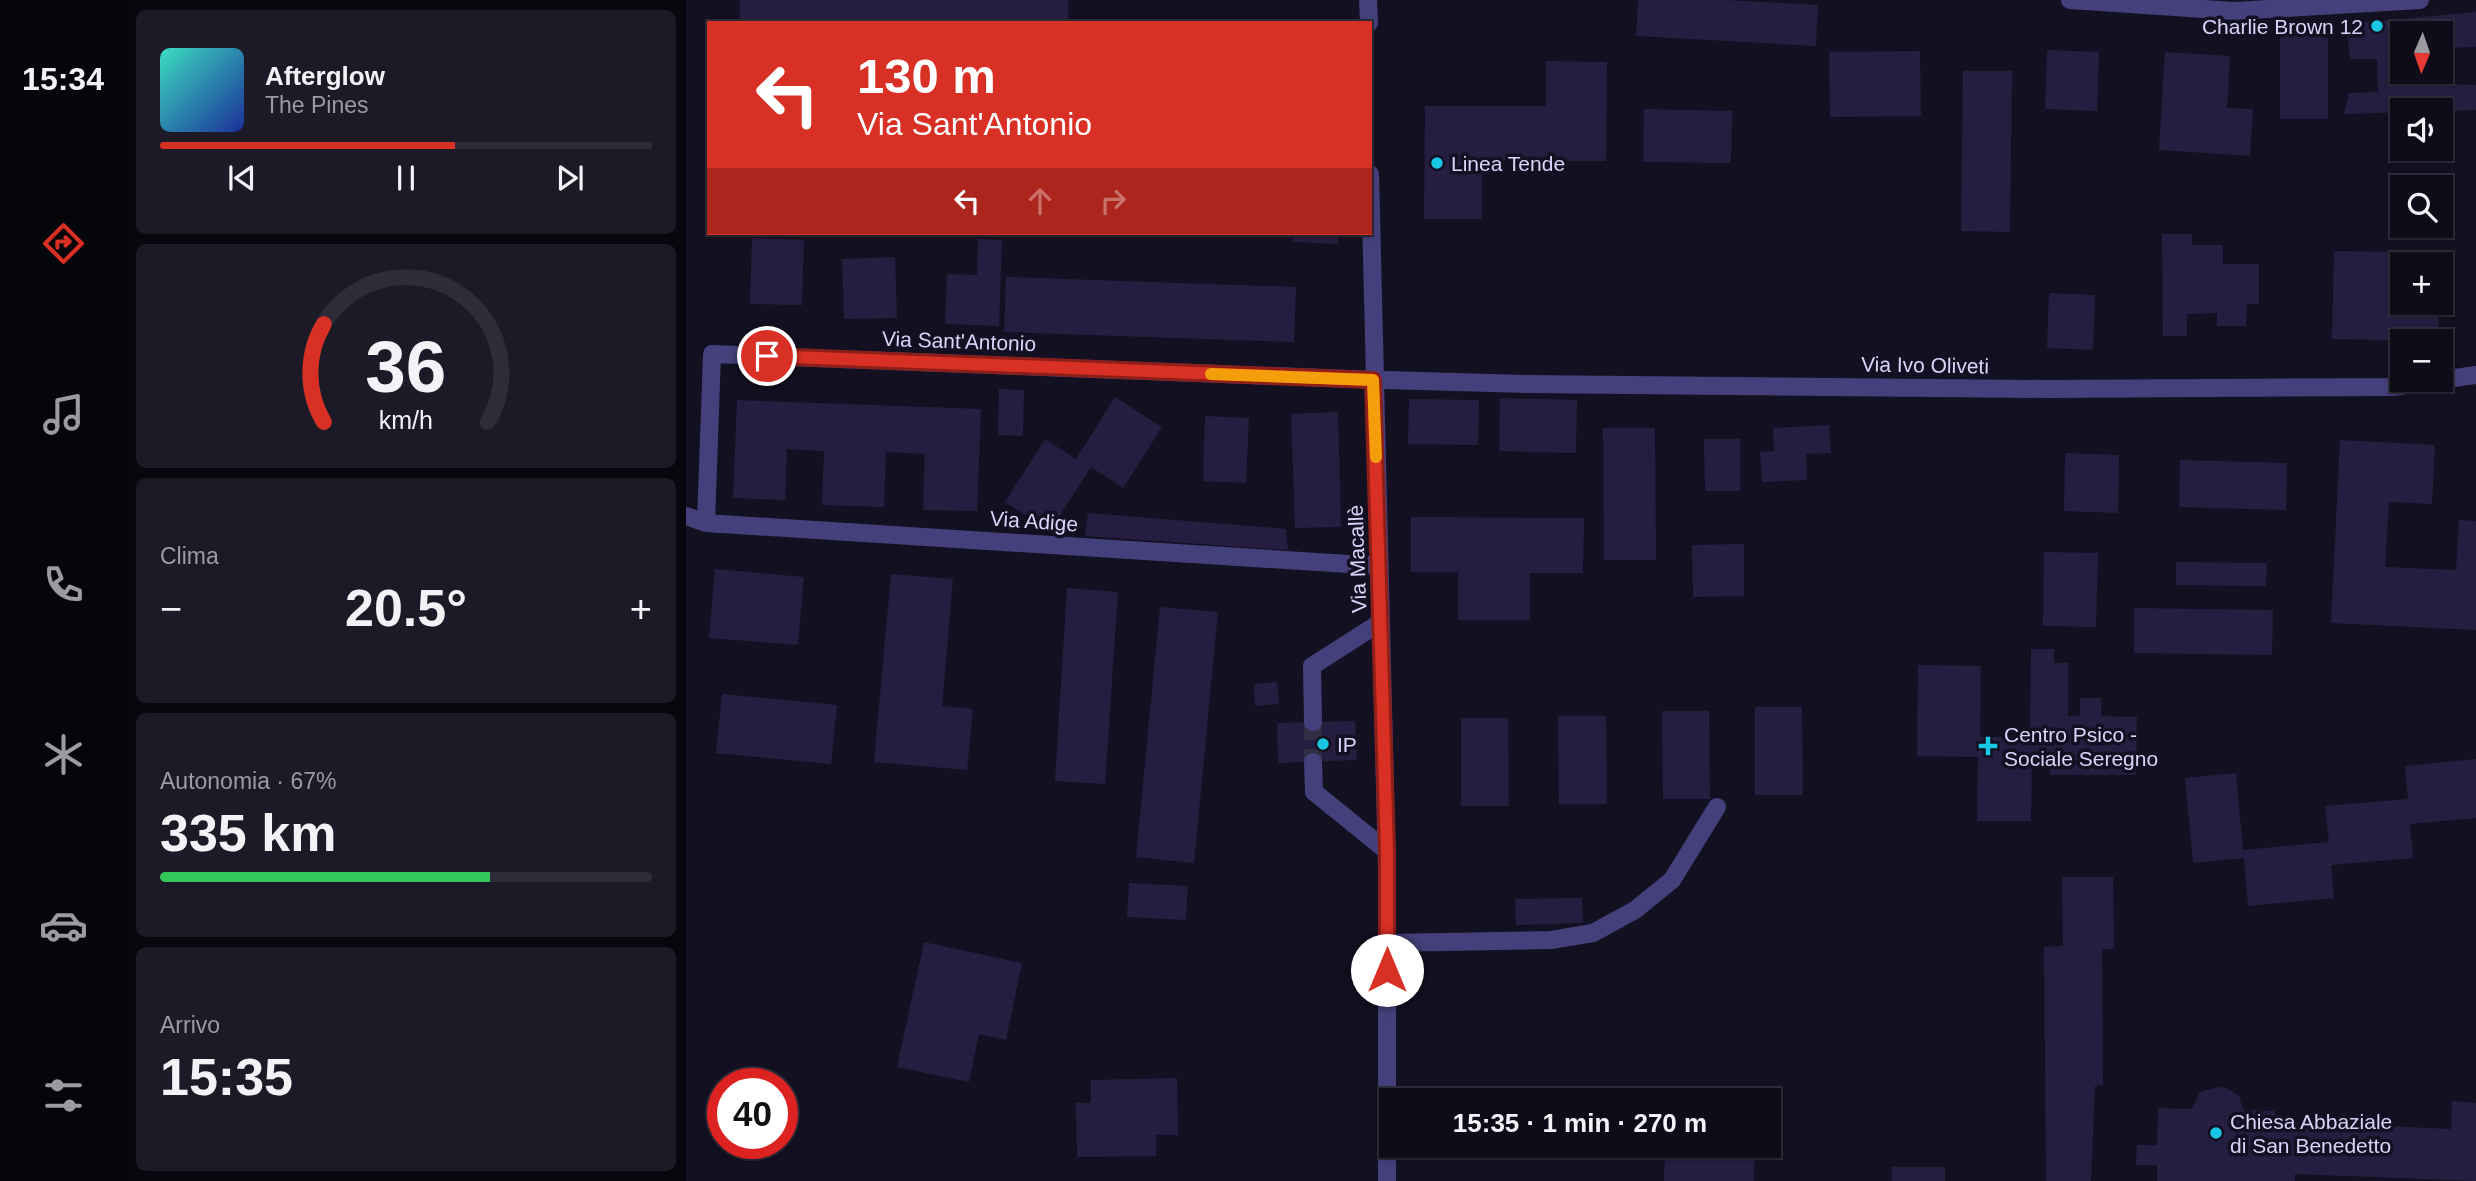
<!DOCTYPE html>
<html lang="it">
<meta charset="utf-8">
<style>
:root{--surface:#0e0c19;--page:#1c1a26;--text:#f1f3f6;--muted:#9b9ba2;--line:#2e2c38;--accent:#d93025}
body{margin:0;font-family:Helvetica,sans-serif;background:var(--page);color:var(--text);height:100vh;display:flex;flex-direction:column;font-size:26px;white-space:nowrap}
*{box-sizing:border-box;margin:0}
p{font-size:23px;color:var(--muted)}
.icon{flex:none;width:38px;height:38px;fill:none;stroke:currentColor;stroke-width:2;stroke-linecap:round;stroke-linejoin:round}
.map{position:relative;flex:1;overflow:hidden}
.panel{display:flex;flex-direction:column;gap:10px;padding:10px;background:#08070e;width:560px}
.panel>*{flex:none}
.banner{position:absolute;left:21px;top:21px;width:665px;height:214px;border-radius:0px;box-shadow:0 2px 5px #0004,0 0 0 2px var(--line);background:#d93025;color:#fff;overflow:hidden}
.needle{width:46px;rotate:182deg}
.tools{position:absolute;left:1704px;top:21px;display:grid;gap:14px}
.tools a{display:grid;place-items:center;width:63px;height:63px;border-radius:0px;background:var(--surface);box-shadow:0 2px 5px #0004,0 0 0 2px var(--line);font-size:35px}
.speed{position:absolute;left:21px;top:1068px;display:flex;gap:14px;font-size:35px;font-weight:700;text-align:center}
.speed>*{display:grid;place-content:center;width:91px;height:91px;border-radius:50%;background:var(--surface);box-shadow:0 2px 5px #0004,0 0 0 2px var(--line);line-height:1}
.speed .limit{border:10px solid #d22;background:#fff;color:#111}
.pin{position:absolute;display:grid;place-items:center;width:60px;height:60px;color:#fff;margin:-30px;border:4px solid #fff;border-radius:50%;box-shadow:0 2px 7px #0007}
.me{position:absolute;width:77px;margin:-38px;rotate:0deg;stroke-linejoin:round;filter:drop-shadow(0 0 5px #0008)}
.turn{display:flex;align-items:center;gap:24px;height:147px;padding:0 35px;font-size:32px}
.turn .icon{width:91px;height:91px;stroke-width:2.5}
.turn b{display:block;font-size:49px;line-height:60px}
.lanes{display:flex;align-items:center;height:66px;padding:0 35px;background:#0003;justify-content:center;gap:35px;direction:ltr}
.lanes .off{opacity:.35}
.big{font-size:52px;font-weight:600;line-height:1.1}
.panel .widget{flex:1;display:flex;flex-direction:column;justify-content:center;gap:10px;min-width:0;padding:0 24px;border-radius:10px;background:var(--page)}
.panel .dial{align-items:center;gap:0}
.dial svg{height:182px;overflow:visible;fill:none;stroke:var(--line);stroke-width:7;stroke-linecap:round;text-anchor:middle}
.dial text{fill:var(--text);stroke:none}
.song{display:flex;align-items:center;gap:21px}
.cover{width:84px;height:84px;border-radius:10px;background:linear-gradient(135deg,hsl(170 70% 55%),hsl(230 70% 35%))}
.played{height:7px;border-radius:4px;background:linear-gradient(90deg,var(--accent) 60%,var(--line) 60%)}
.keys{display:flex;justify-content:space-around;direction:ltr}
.heat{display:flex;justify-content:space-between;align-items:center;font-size:38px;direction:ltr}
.charge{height:10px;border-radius:5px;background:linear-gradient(90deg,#34c759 67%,var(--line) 0)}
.trip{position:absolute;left:693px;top:1088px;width:402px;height:70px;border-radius:0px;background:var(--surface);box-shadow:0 2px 5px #0004,0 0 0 2px var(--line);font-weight:600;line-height:70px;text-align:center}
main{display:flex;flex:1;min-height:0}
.dock{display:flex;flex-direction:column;width:126px;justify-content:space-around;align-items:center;background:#06050a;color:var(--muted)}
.dock .icon{width:49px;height:49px}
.dock .current{color:var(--accent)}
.dock b{font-size:32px;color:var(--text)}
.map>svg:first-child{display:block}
</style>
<main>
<nav class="dock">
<b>15:34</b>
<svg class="icon current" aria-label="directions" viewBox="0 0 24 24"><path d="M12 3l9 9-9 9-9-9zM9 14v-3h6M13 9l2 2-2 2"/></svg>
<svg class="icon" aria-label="music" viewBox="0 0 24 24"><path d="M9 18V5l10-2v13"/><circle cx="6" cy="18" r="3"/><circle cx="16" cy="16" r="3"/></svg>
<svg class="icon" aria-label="phone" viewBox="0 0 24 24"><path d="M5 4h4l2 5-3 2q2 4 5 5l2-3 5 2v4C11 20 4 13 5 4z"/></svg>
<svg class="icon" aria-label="climate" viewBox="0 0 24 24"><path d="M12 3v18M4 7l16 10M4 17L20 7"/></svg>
<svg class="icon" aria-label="car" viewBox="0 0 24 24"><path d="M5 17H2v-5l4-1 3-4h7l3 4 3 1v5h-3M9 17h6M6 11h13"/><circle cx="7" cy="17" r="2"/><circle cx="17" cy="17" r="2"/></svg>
<svg class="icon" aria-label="filters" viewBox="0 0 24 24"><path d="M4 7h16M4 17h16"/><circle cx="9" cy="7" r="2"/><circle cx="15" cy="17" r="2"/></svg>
</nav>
<section class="panel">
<div class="widget">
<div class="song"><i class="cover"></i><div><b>Afterglow</b><p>The Pines</p></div></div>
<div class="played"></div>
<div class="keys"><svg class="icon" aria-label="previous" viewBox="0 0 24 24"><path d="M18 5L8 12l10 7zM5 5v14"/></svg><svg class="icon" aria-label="pause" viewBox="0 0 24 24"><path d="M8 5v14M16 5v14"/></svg><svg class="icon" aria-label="next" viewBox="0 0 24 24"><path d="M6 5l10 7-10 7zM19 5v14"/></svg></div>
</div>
<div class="widget dial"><svg viewBox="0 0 100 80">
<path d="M14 69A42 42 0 1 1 86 69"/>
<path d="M14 69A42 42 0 0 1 14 26" stroke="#d93025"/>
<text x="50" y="56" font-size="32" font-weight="700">36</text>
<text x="50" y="72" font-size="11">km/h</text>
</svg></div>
<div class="widget"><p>Clima</p>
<div class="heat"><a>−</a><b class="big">20.5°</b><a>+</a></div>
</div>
<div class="widget"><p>Autonomia · 67%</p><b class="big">335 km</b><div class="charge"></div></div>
<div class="widget"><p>Arrivo</p><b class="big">15:35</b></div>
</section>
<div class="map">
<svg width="1790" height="1181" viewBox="0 0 1790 1181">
<rect width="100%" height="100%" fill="#131021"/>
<path fill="#261e40" d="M 54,0 L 382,0 L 382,23 L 54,23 Z
M 952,0 L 1040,0 L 1132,5 L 1130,46 L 950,36 Z
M 1790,12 L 1790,47 L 1755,48 L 1755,33 L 1717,33 L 1717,72 L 1748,72 L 1749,84 L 1790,85 L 1790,110 L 1658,114 L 1663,93 L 1692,92 L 1691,59 L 1664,59 L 1660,24 Z
M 1642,26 L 1642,119 L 1594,119 L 1594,30 Z
M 1361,50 L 1413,52 L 1411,111 L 1359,109 Z
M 1234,51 L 1235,116 L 1144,117 L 1143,52 Z
M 1479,52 L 1544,56 L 1541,108 L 1567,109 L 1564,156 L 1473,150 Z
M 860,61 L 921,62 L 920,161 L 796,161 L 796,219 L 738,219 L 739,106 L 860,106 Z
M 1277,71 L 1326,71 L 1324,232 L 1275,231 Z
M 958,109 L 1046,111 L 1045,163 L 957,162 Z
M 330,233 L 381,233 L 381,236 L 330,235 Z
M 607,233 L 652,233 L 652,244 L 607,242 Z
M 1476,234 L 1506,234 L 1506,245 L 1537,245 L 1537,264 L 1573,264 L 1573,304 L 1561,304 L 1560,326 L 1531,326 L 1531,313 L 1501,314 L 1501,336 L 1477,336 Z
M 66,238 L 118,240 L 116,305 L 64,304 Z
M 292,239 L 316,240 L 313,326 L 259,324 L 261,274 L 291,275 Z
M 1648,251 L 1710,252 L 1710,268 L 1717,269 L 1717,303 L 1753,303 L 1752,341 L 1646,339 Z
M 209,257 L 211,318 L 158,319 L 156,259 Z
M 320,277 L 610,287 L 608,342 L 318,332 Z
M 1363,293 L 1409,295 L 1407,350 L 1361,348 Z
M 313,389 L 338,390 L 337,436 L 312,435 Z
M 429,397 L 476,427 L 437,488 L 405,467 L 364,531 L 319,502 L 359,439 L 390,459 Z
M 814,398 L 891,400 L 890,453 L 813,451 Z
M 723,399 L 793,400 L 792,445 L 722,444 Z
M 51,400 L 295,409 L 291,511 L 237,510 L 239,454 L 200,452 L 198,507 L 136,505 L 138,451 L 101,449 L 99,500 L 47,498 Z
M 652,412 L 655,527 L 609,528 L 605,414 Z
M 519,416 L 563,418 L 560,483 L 517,481 Z
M 1143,425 L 1145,453 L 1120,454 L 1121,480 L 1076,482 L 1074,452 L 1088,451 L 1087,428 Z
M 917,428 L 969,428 L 970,560 L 918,560 Z
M 1018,439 L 1054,439 L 1054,491 L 1019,491 Z
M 1654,440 L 1749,445 L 1746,504 L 1703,502 L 1699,567 L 1770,570 L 1773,520 L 1790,521 L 1790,630 L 1645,623 Z
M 1379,453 L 1433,455 L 1432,513 L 1378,511 Z
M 1494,460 L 1601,463 L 1600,510 L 1493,507 Z
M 402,513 L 600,529 L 602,550 L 399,536 Z
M 725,517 L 898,518 L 897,573 L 844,573 L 844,620 L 772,620 L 772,572 L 725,572 Z
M 1058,544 L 1058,596 L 1007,597 L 1006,545 Z
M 1358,552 L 1412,553 L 1410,627 L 1357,626 Z
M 1490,562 L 1581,563 L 1580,586 L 1490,585 Z
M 29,569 L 118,577 L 112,645 L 23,638 Z
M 205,574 L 267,579 L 256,706 L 287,709 L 281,770 L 188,762 Z
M 381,588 L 432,592 L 419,784 L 369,781 Z
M 474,607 L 532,612 L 508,863 L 450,857 Z
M 1448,608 L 1587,610 L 1586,655 L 1448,653 Z
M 1345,649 L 1368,649 L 1368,663 L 1382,663 L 1382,716 L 1394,716 L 1394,698 L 1415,698 L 1415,716 L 1451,717 L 1450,775 L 1364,775 L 1364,765 L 1346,765 L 1345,821 L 1291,821 L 1292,757 L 1231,756 L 1232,665 L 1295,666 L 1294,737 L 1344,737 Z
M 591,682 L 593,704 L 569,706 L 568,684 Z
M 36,694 L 151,705 L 145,764 L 30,753 Z
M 1069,707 L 1116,707 L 1117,795 L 1069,795 Z
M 976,711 L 1023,711 L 1024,799 L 977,799 Z
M 872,716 L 920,716 L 921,804 L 873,804 Z
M 775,718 L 822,718 L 823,806 L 775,806 Z
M 669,721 L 671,760 L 592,763 L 591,723 Z
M 1790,759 L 1790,818 L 1724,824 L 1727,858 L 1645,865 L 1648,898 L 1562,906 L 1558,858 L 1507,863 L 1499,778 L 1550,773 L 1557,850 L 1643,842 L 1639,806 L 1722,799 L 1719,766 Z
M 1376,877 L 1427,877 L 1428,949 L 1416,949 L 1417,1085 L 1409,1086 L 1405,1181 L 1360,1181 L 1358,947 L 1377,946 Z
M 443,883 L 502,886 L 500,920 L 441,917 Z
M 896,898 L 897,923 L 830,925 L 829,899 Z
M 238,942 L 336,963 L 320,1040 L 293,1034 L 283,1082 L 211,1067 Z
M 491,1078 L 492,1135 L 470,1135 L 470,1156 L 391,1157 L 390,1103 L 405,1103 L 405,1080 Z
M 1533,1087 L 1540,1088 L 1553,1096 L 1557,1110 L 1589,1111 L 1589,1121 L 1765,1129 L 1766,1101 L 1790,1103 L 1790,1181 L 1609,1174 L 1609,1181 L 1471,1181 L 1471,1165 L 1450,1165 L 1451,1145 L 1471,1145 L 1472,1108 L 1506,1109 L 1514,1092 Z
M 979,1146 L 1069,1146 L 1068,1181 L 978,1181 Z
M 1206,1167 L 1259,1167 L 1259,1181 L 1206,1181 Z"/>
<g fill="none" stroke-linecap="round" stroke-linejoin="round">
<path stroke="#312d42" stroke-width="18" stroke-dasharray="18 9" stroke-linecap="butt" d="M 627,722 L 627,762"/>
<path stroke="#44407b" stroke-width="18" d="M 682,0 L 683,23
M 1384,0 L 1548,11 L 1734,0
M 684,174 L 701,870 L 701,1181
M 0,516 L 20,523 L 694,566
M 20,523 L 26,354 L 665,379 L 841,384 L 1360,389 L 1707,387 L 1790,375
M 627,722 L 626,666 L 695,622
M 627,762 L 628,792 L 701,851
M 701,943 L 865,940 L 907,933 L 949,910 L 986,880 L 1031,807"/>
</g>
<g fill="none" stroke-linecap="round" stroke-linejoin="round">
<defs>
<path id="route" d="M 81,356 L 687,380 L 701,851 L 701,970"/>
</defs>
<use href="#route" stroke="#8d1f18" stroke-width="18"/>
<use href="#route" stroke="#d93025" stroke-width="12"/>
<path stroke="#f59e0b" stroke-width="12" d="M 525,374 L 687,380 L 690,457"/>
</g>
<g fill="#18c8e2" stroke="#131021" stroke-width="2.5">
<circle cx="1691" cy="26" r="7"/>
<circle cx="751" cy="163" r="7"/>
<circle cx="637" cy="744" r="7"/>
<path d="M1298.5 735.5h7v7h7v7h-7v7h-7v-7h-7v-7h7z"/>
<circle cx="1530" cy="1133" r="7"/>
</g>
<g text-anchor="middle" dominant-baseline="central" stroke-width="7" stroke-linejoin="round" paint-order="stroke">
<g font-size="21" fill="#d9d4fa" stroke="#131021" text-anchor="start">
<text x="1677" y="26" text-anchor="end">Charlie Brown 12</text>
<text x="765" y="163">Linea Tende</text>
<text x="1318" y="734">Centro Psico -<tspan x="1318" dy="24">Sociale Seregno</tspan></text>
<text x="651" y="744">IP</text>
<text x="1544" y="1121">Chiesa Abbaziale<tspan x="1544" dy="24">di San Benedetto</tspan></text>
</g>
<g font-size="21" fill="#d9d4fa" stroke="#131021">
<text transform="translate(273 341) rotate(2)">Via Sant'Antonio</text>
<text transform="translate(1239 365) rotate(1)">Via Ivo Oliveti</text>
<text transform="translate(348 521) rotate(4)">Via Adige</text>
<text transform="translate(671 559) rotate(-92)">Via Macallè</text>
</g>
</g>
</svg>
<div class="tools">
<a><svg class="needle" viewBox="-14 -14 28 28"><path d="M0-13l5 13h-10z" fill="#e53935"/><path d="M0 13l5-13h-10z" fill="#9b9ba2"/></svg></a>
<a><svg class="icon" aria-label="sound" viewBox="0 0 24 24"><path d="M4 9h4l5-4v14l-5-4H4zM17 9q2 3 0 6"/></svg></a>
<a><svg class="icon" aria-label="search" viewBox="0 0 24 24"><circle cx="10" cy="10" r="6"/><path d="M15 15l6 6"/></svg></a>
<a>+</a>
<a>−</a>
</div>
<div class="speed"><div class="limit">40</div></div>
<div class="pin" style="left:81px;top:356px;background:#d93025"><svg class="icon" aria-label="arrive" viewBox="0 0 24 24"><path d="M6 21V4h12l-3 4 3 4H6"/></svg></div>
<svg class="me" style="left:701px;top:970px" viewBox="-20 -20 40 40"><circle r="19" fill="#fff"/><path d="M0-13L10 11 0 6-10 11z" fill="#d93025"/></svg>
<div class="trip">15:35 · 1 min · 270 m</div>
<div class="banner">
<div class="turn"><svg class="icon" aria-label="left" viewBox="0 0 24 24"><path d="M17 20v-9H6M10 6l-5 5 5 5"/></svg><div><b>130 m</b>Via Sant'Antonio</div></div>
<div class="lanes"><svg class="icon" aria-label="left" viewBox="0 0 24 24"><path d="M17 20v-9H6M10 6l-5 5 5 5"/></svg><svg class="icon off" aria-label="ahead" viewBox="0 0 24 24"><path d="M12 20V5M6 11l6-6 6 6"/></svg><svg class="icon off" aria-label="right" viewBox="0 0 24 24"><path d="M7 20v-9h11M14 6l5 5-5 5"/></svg></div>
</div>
</div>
</main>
